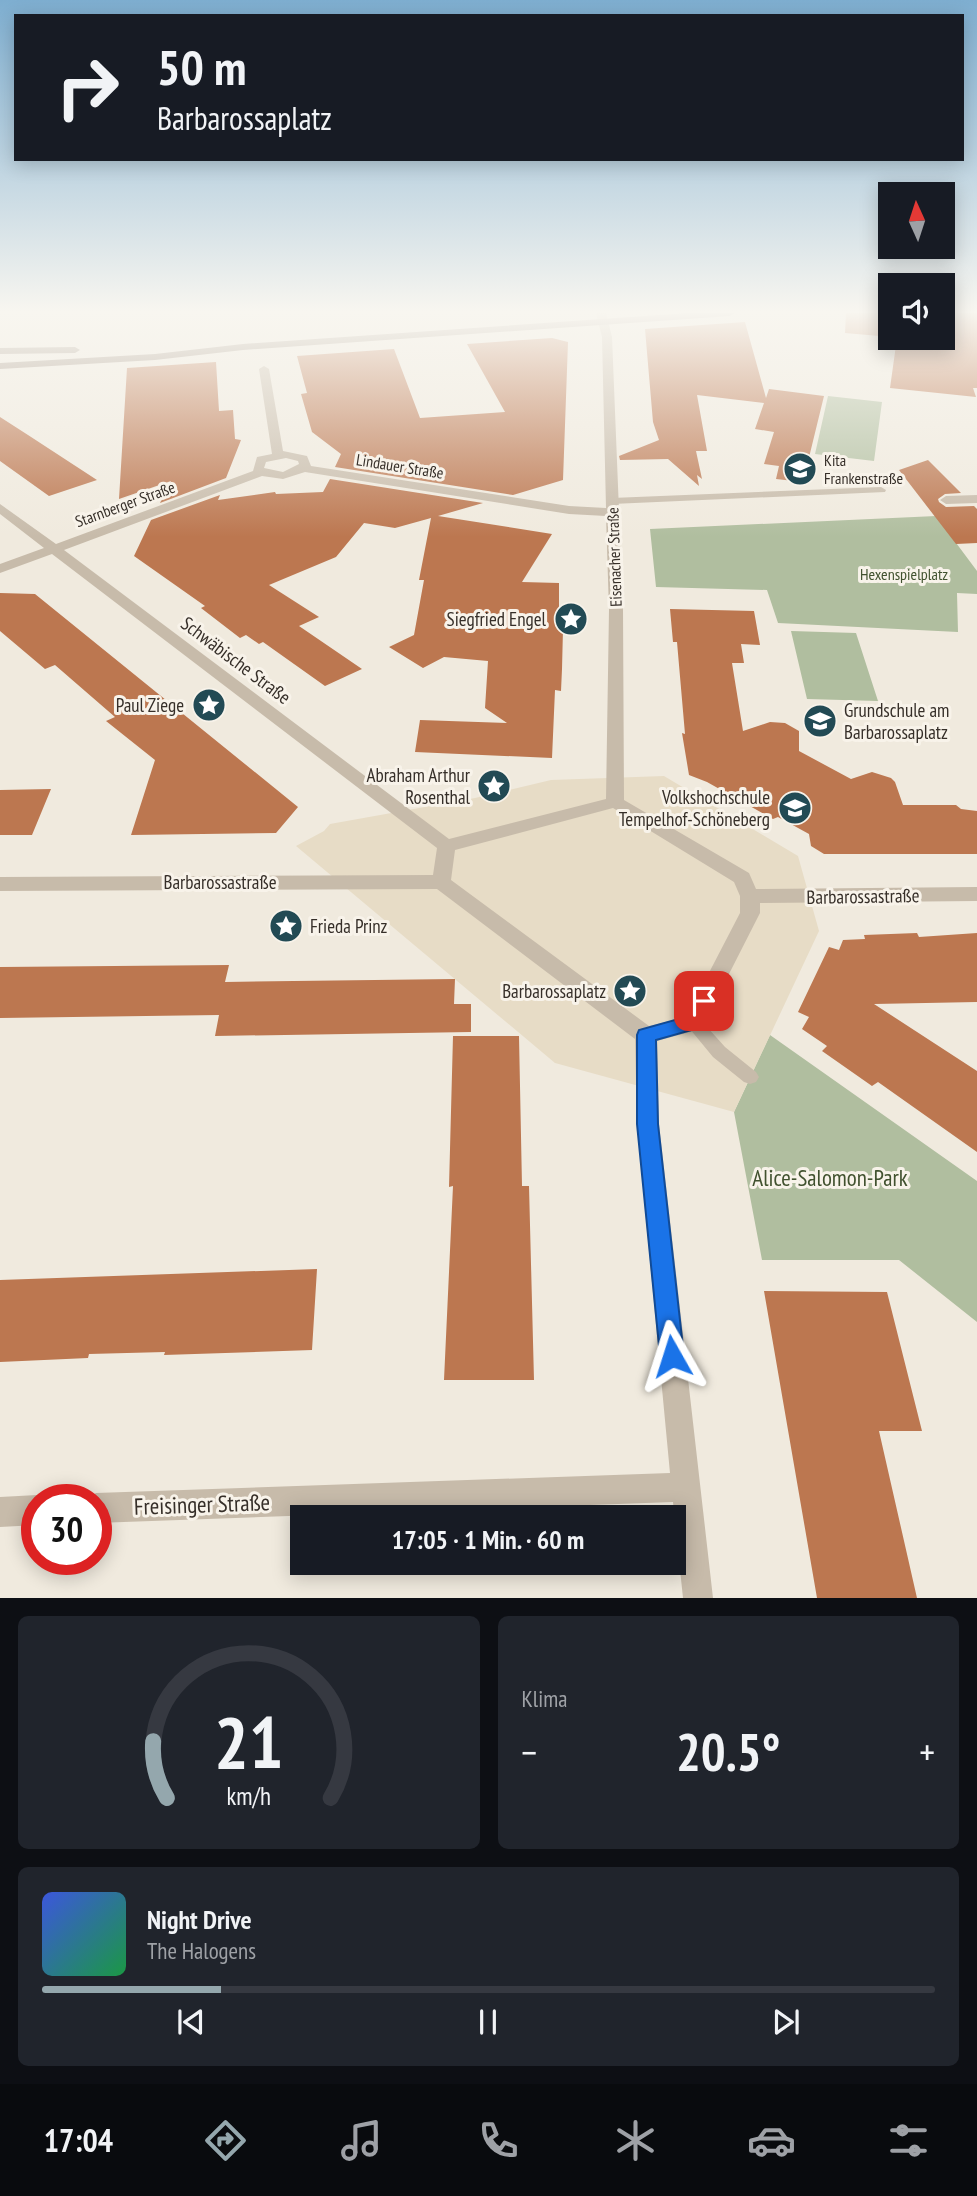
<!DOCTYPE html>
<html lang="de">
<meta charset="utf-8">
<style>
:root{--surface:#171b24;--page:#20242c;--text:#f1f3f6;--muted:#9ea1a6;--line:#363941;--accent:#94a7ad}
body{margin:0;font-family:"PT Sans Narrow",sans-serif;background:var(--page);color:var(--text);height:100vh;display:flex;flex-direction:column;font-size:26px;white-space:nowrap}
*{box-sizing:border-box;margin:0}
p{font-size:23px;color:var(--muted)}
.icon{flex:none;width:38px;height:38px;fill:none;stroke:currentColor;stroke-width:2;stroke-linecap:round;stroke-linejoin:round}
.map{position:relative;height:1598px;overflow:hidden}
.details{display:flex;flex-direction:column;gap:18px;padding:18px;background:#0d0f14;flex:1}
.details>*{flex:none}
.banner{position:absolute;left:14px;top:14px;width:950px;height:147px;border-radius:0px;box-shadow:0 4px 18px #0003;background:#171b24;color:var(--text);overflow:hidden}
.needle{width:46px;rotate:357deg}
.tools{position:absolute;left:878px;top:182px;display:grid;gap:14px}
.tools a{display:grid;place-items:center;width:77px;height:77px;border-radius:0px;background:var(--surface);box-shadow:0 4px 18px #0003;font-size:35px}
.speed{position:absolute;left:21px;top:1484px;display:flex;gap:14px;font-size:35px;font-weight:700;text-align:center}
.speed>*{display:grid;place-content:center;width:91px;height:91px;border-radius:50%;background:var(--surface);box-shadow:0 4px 18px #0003;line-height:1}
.speed .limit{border:10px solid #d22;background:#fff;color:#111}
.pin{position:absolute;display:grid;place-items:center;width:60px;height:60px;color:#fff;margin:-30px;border-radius:14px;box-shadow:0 4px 10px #0006}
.me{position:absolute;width:77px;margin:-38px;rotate:354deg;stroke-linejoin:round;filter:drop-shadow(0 0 5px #0008)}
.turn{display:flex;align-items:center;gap:24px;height:147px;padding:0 28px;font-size:32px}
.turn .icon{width:91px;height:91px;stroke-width:2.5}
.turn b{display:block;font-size:49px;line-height:60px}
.big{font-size:52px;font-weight:700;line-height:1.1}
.details .tile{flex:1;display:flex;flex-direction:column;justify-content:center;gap:10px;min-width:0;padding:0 24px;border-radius:10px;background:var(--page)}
.details .dial{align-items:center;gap:0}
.dial svg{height:182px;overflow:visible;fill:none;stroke:var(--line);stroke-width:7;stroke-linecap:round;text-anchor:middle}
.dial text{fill:var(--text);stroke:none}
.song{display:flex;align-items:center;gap:21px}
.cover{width:84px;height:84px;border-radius:10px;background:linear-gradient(135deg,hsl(230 70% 55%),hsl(140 70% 35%))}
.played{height:7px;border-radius:4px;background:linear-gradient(90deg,var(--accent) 20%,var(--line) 20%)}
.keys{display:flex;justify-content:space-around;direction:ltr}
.heat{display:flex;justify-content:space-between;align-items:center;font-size:38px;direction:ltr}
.details .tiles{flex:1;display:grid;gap:18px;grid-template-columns:1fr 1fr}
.tile:last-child{grid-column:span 2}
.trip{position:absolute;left:290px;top:1505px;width:396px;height:70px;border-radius:0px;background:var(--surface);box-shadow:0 4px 18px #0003;font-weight:700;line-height:70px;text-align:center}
.tabs{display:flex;height:112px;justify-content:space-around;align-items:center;background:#090b0e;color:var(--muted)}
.tabs .icon{width:49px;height:49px}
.tabs .current{color:var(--accent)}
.tabs b{font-size:32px;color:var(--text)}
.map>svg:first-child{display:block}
</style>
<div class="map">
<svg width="977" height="1598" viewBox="0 0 977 1598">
<rect width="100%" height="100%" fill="#f0eade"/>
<path fill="#b0be9f" d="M 828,396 L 882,402 L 874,461 L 815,454 Z
M 936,516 L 977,571 L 977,594 L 957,593 L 958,632 L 778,623 L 767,590 L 656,587 L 650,529 Z
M 791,631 L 856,633 L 878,701 L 807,699 Z
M 770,1035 L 977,1181 L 977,1322 L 899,1260 L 762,1260 L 734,1112 Z"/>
<path fill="#e7dcc6" d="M 664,776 L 798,856 L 819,931 L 734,1112 L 555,1063 L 296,846 L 324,831 L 330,824 L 475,798 L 551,780 Z"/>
<path fill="#bc7750" d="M 846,313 L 891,313 L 891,337 L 845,333 Z
M 943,313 L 977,313 L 977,388 L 973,388 L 976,397 L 890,388 L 897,338 L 894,338 L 943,338 Z
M 745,322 L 766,398 L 769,389 L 824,396 L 803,482 L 776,479 L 779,466 L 764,464 L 774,432 L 755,429 L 764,403 L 697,395 L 707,451 L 696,451 L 702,479 L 697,475 L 699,486 L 668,459 L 620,460 L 619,456 L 659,440 L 653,422 L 645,329 Z
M 552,338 L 568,342 L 563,480 L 513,495 L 335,467 L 341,454 L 312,432 L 301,394 L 307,393 L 297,356 L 394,349 L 420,418 L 505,412 L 467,344 Z
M 216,362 L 219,411 L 233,410 L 235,439 L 241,440 L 226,478 L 160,503 L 171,481 L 119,499 L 127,368 Z
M 0,417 L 28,435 L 97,480 L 49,496 L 0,461 Z
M 928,460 L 961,493 L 945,494 L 938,499 L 939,502 L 946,507 L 974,506 L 977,509 L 977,543 L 956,544 L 899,470 Z
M 330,479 L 483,503 L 438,516 L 552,534 L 522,582 L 559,583 L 559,627 L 563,629 L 562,669 L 561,691 L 555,690 L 552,758 L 415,752 L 420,720 L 507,723 L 485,708 L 488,661 L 444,657 L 423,668 L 389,647 L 414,635 L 424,580 L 419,580 L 431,518 L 395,528 L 364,523 L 336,557 L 269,585 L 319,617 L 299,626 L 362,669 L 325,686 L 263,642 L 259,644 L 246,635 L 240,638 L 201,608 L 205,606 L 134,556 L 151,520 L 220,495 L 218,500 L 275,492 L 276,494 L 323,492 Z
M 0,593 L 35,594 L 298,807 L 276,833 L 131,835 L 155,760 L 106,721 L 115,717 L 55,665 L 45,669 L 0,631 Z
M 670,609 L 754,611 L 760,645 L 741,644 L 744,663 L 732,663 L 743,731 L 770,722 L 785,723 L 799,731 L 799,751 L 851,779 L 872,772 L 891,778 L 895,782 L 903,805 L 956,805 L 961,809 L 977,811 L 977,854 L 824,854 L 811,846 L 809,834 L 778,817 L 773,819 L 707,782 L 689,775 L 682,733 L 685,734 L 677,642 L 673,642 Z
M 51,789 L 32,835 L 0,835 L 0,790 Z
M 917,933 L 919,937 L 977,933 L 977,1002 L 874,1004 L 977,1071 L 977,1152 L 878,1082 L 872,1086 L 822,1051 L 827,1046 L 802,1029 L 809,1017 L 798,1012 L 829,947 L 839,950 L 843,940 L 865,939 L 864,935 Z
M 229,965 L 225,982 L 455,979 L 454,1004 L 471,1004 L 471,1032 L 215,1036 L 219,1015 L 0,1018 L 0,967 Z
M 453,1036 L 519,1036 L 522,1186 L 529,1186 L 534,1380 L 444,1380 L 453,1186 L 449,1187 Z
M 317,1269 L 312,1350 L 164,1355 L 165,1352 L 89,1354 L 88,1358 L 0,1362 L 0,1280 Z
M 764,1291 L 887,1292 L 922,1431 L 879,1431 L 917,1598 L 817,1598 Z"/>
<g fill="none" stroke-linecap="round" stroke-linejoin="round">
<path fill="#c7bbaa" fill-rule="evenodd" d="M 881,487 L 886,490 L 885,492 L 612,504 L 607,501 L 612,498 Z
M 693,1016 L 699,1018 L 725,1047 L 756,1072 L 759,1077 L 756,1082 L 750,1084 L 744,1082 L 713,1057 L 685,1023 L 687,1018 Z"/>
<path fill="#c7bbaa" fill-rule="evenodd" d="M 596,313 L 606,313 L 612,337 L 623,610 L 624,800 L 749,873 L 756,889 L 977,887 L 977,901 L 760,903 L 760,913 L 701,1029 L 657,1041 L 659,1124 L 713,1598 L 683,1598 L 673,1502 L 96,1523 L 96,1500 L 85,1500 L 96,1493 L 670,1473 L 637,1124 L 635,1039 L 437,889 L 0,891 L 0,877 L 433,875 L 437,848 L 52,554 L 0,573 L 0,564 L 44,548 L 0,514 L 0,504 L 56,544 L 253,471 L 257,457 L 272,454 L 259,369 L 264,366 L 269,369 L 283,451 L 307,456 L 311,466 L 569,506 L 606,508 L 602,337 ZM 286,458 L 298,461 L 299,464 L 283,472 L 264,468 L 266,462 ZM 305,472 L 569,514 L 606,516 L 609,610 L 606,799 L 449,839 L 64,550 L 262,476 L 283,479 ZM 613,808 L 734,882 L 740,896 L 740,913 L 686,1017 L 649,1026 L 451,880 L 455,850 Z
M 977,495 L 977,503 L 946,504 L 940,500 L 946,496 Z
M 37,1495 L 47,1500 L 37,1500 L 37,1525 L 0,1527 L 0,1497 Z"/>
<path fill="#9b8b7c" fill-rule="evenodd" d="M 688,313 L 735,313 L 730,316 L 243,350 L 155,360 L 0,369 L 0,363 L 155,354 L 243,344 Z
M 0,348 L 75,347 L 80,350 L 75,353 L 0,354 Z"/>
</g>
<linearGradient id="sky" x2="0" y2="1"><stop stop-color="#7eaed0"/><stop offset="0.58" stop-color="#f8f6f0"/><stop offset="1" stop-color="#f8f6f0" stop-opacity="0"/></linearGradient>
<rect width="977" height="537" fill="url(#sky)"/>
<path fill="#1a73e8" stroke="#114b97" stroke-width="2" d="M 704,994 L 711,996 L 714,1001 L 699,1028 L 656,1040 L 658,1124 L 684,1356 L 681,1364 L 672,1367 L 664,1364 L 660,1356 L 637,1124 L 637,1035 L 639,1030 L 686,1017 L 697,996 Z"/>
<defs>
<symbol id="school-disc" viewBox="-11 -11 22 22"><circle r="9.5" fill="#224a54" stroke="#f8f3ea"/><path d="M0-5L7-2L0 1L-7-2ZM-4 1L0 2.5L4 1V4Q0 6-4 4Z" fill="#fff"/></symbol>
<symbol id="sight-disc" viewBox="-11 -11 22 22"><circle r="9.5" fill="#224a54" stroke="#f8f3ea"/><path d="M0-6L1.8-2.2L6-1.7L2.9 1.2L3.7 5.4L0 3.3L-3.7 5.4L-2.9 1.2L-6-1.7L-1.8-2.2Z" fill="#fff"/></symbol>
<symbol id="university-disc" viewBox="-11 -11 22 22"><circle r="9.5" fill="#224a54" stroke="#f8f3ea"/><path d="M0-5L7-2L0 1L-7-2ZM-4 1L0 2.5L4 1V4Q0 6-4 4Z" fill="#fff"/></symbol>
</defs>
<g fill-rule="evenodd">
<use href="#school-disc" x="781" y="450" width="38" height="38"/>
<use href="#sight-disc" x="552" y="600" width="38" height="38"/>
<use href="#sight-disc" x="190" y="686" width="38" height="38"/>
<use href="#school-disc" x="801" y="702" width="38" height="38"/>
<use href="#sight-disc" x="475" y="767" width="38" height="38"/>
<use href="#university-disc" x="776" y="789" width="38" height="38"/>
<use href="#sight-disc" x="267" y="907" width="38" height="38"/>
<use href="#sight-disc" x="611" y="972" width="38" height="38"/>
</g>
<g text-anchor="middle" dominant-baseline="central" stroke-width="6" stroke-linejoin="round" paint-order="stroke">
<g font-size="16" fill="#362f29" stroke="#f8f3ea" text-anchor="start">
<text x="824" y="460">Kita<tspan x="824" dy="18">Frankenstraße</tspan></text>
</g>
<g font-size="16" fill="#362f29" stroke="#f8f3ea">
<text transform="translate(400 466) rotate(9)">Lindauer Straße</text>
<text transform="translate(125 504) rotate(-20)">Starnberger Straße</text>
<text transform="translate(614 557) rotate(-92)">Eisenacher Straße</text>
</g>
<g font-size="16" fill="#41522f" stroke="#f8f3ea">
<text x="904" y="574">Hexenspielplatz</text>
</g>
<g font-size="19" fill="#362f29" stroke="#f8f3ea" text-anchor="end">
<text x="546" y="619">Siegfried Engel</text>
<text x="184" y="705">Paul Ziege</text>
<text x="844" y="710" text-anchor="start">Grundschule am<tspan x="844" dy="22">Barbarossaplatz</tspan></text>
<text x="470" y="775">Abraham Arthur<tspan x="470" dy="22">Rosenthal</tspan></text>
<text x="770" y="797">Volkshochschule<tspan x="770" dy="22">Tempelhof-Schöneberg</tspan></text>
<text x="310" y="926" text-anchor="start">Frieda Prinz</text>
<text x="606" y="991">Barbarossaplatz</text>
</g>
<g font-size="19" fill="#362f29" stroke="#f8f3ea">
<text transform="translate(236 660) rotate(37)">Schwäbische Straße</text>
<text x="220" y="882">Barbarossastraße</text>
<text transform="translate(863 896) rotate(-1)">Barbarossastraße</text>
</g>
<g font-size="23" fill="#41522f" stroke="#f8f3ea">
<text x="830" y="1177">Alice-Salomon-Park</text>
</g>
<g font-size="23" fill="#362f29" stroke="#f8f3ea">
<text transform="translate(202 1504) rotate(-2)">Freisinger Straße</text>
</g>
</g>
</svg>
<div class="tools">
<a><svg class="needle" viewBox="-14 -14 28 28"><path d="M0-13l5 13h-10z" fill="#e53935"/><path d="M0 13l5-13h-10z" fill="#9ea1a6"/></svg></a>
<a><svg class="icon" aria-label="sound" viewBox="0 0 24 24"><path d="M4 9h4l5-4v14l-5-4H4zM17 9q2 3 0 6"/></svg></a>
</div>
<div class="speed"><div class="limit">30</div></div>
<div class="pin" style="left:704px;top:1001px;background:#d93025"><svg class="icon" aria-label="arrive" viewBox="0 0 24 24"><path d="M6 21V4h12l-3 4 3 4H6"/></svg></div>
<svg class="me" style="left:672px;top:1356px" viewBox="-20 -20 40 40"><path d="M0-17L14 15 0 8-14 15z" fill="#1a73e8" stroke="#fff" stroke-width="4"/></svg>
<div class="trip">17:05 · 1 Min. · 60 m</div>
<div class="banner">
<div class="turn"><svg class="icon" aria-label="right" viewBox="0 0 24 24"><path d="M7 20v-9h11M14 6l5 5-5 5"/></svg><div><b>50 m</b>Barbarossaplatz</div></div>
</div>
</div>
<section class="details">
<div class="tiles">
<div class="tile dial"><svg viewBox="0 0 100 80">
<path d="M14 69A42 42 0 1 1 86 69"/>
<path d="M14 69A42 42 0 0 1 8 44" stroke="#94a7ad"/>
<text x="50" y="56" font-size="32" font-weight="700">21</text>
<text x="50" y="72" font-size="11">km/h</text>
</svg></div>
<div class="tile"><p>Klima</p>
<div class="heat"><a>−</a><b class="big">20.5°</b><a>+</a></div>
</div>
<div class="tile">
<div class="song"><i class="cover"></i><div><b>Night Drive</b><p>The Halogens</p></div></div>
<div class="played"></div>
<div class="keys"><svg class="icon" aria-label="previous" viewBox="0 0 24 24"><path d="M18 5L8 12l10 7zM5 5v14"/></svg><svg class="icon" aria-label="pause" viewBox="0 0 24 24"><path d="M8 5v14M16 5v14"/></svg><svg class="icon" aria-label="next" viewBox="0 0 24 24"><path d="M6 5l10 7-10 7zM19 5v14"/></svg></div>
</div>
</div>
</section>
<nav class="tabs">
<b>17:04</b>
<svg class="icon current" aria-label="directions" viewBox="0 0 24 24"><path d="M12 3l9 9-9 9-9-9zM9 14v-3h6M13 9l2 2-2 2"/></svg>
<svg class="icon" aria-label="music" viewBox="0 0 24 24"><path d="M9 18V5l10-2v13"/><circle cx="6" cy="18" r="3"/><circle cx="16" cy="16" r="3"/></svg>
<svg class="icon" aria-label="phone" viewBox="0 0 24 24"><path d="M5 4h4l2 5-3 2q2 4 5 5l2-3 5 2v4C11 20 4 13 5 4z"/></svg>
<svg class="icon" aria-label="climate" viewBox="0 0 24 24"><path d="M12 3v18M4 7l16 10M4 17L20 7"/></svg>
<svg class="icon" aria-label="car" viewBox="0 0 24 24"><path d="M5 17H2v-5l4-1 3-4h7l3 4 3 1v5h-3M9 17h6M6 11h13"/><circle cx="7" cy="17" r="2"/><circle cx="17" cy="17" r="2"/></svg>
<svg class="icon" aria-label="filters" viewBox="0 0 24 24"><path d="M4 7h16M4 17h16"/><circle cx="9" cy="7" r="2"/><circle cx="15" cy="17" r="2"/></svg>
</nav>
